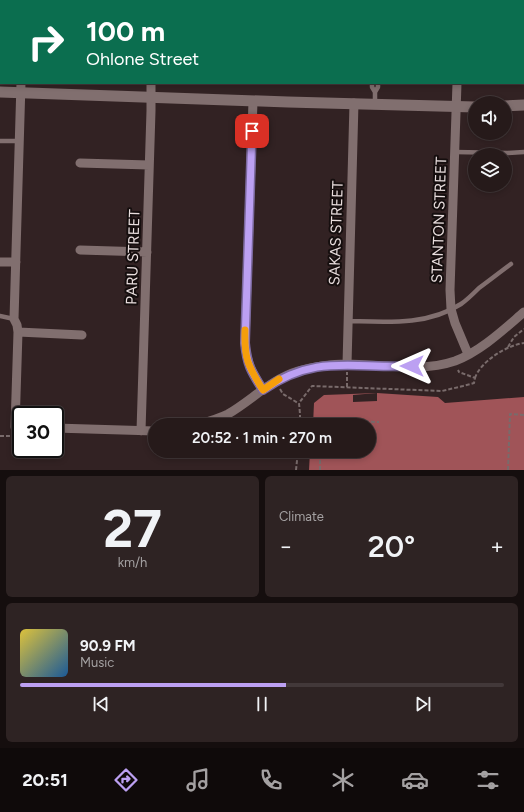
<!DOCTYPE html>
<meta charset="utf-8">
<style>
:root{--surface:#261a1a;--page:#2e2323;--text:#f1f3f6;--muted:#a4a1a2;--line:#423839;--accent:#bca0f2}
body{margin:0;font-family:Figtree,sans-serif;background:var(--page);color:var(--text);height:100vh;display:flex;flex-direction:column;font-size:15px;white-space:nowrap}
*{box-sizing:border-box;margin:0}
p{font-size:13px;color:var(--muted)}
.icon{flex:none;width:22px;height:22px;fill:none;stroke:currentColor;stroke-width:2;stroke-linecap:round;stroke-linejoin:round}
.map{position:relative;height:470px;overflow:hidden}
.drawer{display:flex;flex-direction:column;gap:6px;padding:6px;background:#150e0e;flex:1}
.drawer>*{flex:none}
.top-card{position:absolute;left:0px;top:0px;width:524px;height:84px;box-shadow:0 2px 6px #0003,0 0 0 1px var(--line);background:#0b6e4f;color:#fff;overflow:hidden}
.tools{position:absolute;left:468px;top:96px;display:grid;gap:8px}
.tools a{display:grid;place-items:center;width:44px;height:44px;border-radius:50%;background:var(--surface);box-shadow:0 2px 6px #0003,0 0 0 1px var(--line);font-size:20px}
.speed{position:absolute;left:12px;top:406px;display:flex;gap:8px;font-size:20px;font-weight:700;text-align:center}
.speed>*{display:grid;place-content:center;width:52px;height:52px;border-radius:50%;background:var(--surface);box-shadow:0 2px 6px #0003,0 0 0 1px var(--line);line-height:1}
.speed .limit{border:2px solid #111;border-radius:6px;background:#fff;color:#111}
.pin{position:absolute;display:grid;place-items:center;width:34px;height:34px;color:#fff;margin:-17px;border-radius:8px;box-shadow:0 2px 6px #0006}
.me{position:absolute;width:44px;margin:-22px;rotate:270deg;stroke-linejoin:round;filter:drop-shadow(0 0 3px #0008)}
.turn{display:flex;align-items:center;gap:14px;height:84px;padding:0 20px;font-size:18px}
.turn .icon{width:52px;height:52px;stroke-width:2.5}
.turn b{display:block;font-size:28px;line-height:34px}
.big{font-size:30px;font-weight:600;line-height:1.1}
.drawer .tile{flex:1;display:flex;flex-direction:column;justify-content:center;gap:6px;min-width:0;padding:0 14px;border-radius:6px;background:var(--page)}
.drawer .dial{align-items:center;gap:0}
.dial b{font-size:52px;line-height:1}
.song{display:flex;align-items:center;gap:12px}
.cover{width:48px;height:48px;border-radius:6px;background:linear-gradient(135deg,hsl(50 70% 55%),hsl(210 70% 35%))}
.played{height:4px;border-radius:2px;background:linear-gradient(90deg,var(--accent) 55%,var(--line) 55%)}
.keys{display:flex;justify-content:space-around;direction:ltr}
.heat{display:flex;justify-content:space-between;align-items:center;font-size:22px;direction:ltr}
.drawer .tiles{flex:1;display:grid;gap:6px;grid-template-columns:1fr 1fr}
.tile:last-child{grid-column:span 2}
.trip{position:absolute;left:148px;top:418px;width:228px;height:40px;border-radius:20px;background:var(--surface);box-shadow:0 2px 6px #0003,0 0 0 1px var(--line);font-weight:600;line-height:40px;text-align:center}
.dock{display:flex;height:64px;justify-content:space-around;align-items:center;background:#0f0a0a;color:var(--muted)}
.dock .icon{width:28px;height:28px}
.dock .active{color:var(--accent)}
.dock b{font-size:18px;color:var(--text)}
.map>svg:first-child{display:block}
</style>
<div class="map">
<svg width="524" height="470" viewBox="0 0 524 470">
<rect width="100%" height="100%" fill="#322223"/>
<path fill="#a05458" d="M 377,393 L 438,397 L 445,403 L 524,397 L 524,470 L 309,470 L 310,451 L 369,451 L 369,425 L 313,425 L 314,403 L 324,395 Z"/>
<path fill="#322223" d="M 377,393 L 377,401 L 353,402 L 353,395 Z"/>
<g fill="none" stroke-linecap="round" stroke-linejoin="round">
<path stroke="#796b6b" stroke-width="2" stroke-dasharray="4 2" stroke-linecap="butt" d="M 508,347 L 514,337 L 524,329
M 475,378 C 480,362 507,345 524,343
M 347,387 L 347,372
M 280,389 L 283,394 L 298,403
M 300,425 L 300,414 L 299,403 L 312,386 L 442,391 L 463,386 L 474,383 L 475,378 L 459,372 L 458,370
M 320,425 L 321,421 L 379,422
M 0,436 L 11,436
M 296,470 L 298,451
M 320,470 L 320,451
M 508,470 L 510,414 L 524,415"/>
<path stroke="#816f6f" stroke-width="4.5" d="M 372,83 L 372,87 L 375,92
M 375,104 L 375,92 L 378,87 L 378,83
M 0,141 L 19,141
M 455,152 L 508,153 L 524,152
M 0,316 L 14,319
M 348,321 C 386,322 427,326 461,304 C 467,300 473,294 479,288 C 490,280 500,272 511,264"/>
<path stroke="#816f6f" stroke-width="9" d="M 24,1 L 24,0
M 153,1 L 153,0
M 459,1 L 459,0
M 457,83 L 450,290 L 451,309 L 455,323 L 468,354
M 253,101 L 245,343 C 247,364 252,372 263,390
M 80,163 L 149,165
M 80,250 L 147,252
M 0,262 L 16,262
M 18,332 L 82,335
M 347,364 L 354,103
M 196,425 C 207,422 218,419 228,414 C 251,401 271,379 298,371 C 313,367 329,364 346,364 C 381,364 420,373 455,361 C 481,351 503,330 524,312
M 21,427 L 15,427 L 18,332 L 17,325 L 14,319 L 21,83
M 55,428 L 155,431
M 141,431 L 151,111 L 151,83"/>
<path stroke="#816f6f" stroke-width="11" d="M 0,92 L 288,102 L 475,107
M 505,106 L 524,105"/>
</g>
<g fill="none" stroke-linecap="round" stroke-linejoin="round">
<defs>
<path id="route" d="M 252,131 L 245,343 C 247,365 251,371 263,390 C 317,353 353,369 412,366"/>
</defs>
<use href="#route" stroke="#7a689d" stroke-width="10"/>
<use href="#route" stroke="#bca0f2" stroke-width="7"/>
<path stroke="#f59e0b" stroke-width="7" d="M 245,330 C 244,359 248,366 263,390 L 279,379"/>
</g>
<g text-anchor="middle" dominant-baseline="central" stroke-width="4" stroke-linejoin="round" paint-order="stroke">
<g font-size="15" fill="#e9dede" stroke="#150e0e">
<text transform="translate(439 220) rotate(-88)">STANTON STREET</text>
<text transform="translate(336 233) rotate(-88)">SAKAS STREET</text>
<text transform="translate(133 257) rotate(-88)">PARU STREET</text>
</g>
</g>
</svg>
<div class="tools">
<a><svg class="icon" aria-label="sound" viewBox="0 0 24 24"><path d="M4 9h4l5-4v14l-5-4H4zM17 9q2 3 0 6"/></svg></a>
<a><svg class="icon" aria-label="layers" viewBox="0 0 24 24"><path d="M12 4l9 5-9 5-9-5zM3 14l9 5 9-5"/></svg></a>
</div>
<div class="speed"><div class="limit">30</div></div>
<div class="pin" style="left:252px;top:131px;background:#d93025"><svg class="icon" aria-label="arrive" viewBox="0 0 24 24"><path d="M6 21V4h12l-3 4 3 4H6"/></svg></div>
<svg class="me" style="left:412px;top:366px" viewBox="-20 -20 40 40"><path d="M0-17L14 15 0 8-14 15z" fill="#bca0f2" stroke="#fff" stroke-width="4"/></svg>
<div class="trip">20:52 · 1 min · 270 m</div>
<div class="top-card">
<div class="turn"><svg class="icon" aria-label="right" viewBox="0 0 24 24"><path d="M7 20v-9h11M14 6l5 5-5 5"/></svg><div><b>100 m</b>Ohlone Street</div></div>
</div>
</div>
<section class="drawer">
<div class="tiles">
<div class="tile dial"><b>27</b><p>km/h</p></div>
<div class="tile"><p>Climate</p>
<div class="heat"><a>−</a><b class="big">20°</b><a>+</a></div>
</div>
<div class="tile">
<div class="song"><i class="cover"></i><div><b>90.9 FM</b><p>Music</p></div></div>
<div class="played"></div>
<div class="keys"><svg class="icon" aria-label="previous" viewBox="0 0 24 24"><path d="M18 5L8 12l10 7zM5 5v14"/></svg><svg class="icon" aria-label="pause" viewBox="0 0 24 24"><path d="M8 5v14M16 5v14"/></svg><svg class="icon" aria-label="next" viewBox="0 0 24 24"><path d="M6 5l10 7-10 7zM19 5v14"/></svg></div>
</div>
</div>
</section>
<nav class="dock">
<b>20:51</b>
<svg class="icon active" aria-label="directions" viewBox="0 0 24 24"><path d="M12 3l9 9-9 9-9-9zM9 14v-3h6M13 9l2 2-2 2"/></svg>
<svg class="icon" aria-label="music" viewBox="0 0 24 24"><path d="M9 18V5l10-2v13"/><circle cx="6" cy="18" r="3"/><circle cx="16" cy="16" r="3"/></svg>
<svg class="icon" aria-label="phone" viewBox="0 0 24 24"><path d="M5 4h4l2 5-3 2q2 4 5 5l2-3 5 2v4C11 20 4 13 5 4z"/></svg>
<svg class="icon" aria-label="climate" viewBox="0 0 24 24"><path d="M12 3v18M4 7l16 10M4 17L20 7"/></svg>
<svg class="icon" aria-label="car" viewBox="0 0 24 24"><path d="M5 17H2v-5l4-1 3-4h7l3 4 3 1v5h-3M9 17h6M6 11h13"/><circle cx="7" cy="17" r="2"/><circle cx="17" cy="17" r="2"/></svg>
<svg class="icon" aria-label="filters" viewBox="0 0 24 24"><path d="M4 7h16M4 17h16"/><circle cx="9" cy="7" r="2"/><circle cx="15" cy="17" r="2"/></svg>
</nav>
